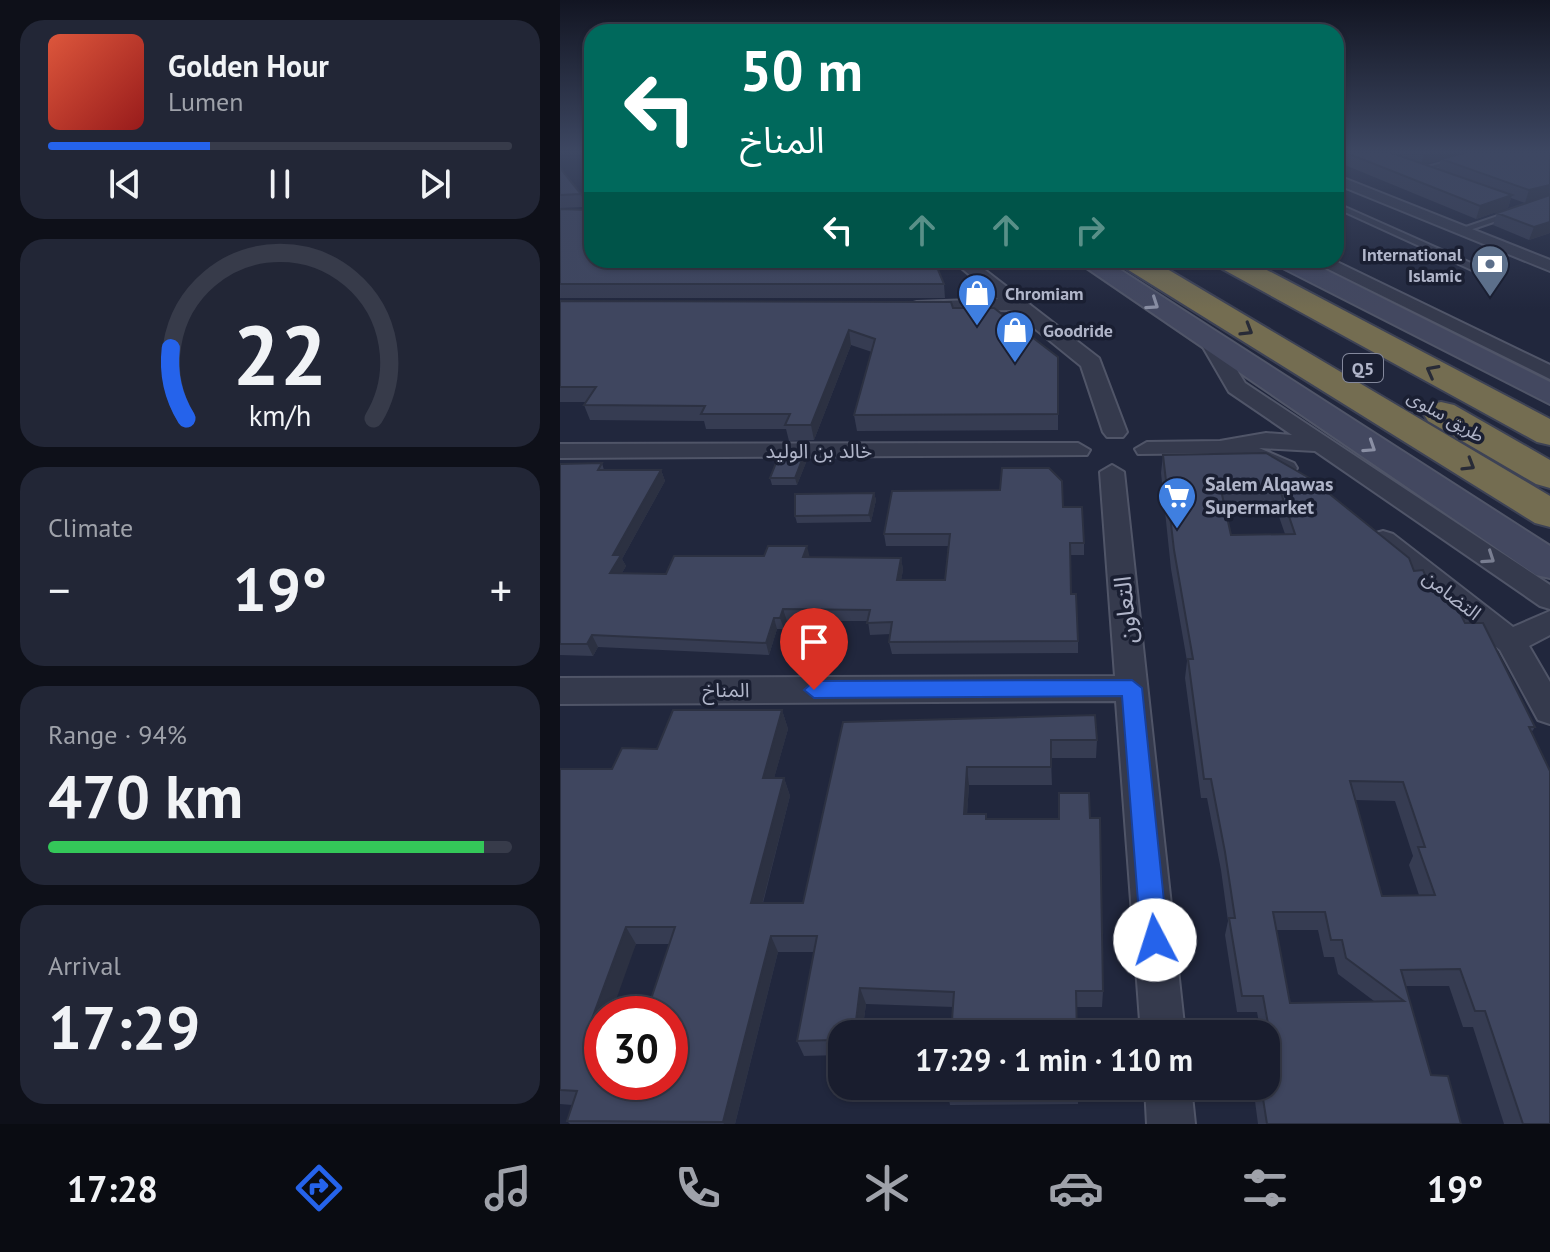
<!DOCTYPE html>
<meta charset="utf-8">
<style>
:root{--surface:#191d2e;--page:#222636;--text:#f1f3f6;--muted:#9fa2aa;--line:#373b4a;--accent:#2563eb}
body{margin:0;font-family:"PT Sans","Noto Sans Arabic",sans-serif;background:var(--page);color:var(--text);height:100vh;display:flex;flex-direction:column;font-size:30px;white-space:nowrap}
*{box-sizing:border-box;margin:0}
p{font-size:26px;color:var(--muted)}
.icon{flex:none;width:44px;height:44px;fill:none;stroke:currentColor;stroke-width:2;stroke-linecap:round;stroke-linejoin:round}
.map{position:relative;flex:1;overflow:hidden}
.details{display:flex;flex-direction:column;gap:20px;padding:20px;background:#0e1019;width:560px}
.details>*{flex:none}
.banner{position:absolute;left:24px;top:24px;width:760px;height:244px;border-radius:24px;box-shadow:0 2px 6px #0004,0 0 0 2px var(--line);background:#00695c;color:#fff;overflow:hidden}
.speed{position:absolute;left:24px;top:996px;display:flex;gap:16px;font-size:40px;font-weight:700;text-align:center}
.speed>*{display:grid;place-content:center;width:104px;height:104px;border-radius:50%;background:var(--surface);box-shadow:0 2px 6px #0004,0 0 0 2px var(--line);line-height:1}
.speed .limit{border:12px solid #d22;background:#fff;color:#111}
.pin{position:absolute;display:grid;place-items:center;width:68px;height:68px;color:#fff;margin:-82px -34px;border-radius:50% 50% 50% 0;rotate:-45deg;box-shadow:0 0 8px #0007}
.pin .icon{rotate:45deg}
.me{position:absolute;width:88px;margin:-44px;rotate:355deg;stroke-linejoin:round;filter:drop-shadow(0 0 6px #0008)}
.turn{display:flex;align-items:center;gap:28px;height:168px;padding:0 24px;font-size:36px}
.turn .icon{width:104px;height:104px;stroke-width:2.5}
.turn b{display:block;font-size:56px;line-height:68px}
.lanes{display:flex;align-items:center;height:76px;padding:0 24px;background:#0003;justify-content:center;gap:40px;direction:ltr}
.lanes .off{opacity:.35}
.big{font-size:60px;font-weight:600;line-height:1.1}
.details .tile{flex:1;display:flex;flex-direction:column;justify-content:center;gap:12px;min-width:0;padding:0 28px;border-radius:24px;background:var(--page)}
.details .dial{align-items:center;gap:0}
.dial svg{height:208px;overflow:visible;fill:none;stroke:var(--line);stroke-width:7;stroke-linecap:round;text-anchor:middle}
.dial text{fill:var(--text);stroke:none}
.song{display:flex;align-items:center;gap:24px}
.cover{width:96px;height:96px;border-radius:12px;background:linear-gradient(135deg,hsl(10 70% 55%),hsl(0 70% 35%))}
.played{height:8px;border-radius:4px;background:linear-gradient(90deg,var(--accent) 35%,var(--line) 35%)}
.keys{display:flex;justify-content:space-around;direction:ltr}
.heat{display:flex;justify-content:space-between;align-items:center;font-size:44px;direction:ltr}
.charge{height:12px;border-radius:6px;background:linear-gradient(90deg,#34c759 94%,var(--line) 0)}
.trip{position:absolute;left:268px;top:1020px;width:452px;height:80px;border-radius:24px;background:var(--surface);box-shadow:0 2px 6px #0004,0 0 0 2px var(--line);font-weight:600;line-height:80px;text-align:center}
.tabs{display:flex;height:128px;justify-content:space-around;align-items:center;background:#0a0c12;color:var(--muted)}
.tabs .icon{width:56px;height:56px}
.tabs .selected{color:var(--accent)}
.tabs b{font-size:36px;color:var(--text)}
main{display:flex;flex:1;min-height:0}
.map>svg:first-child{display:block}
</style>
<main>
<section class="details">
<div class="tile">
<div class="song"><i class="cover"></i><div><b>Golden Hour</b><p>Lumen</p></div></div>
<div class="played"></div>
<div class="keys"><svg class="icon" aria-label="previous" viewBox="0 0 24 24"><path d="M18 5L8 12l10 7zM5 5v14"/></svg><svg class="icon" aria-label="pause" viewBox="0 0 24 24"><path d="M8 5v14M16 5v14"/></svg><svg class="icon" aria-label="next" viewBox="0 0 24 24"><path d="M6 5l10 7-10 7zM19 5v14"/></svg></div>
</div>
<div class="tile dial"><svg viewBox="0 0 100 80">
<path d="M14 69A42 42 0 1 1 86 69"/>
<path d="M14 69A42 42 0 0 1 8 42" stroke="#2563eb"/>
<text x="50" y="56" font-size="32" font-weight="700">22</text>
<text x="50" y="72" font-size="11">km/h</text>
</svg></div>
<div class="tile"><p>Climate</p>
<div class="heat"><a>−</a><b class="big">19°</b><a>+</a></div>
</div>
<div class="tile"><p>Range · 94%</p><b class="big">470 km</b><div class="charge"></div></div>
<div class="tile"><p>Arrival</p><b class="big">17:29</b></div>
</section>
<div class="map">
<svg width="990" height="1124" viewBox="0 0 990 1124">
<rect width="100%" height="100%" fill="#21273d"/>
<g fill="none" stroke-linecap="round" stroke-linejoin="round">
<defs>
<path id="lane" d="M 924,152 L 935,152 L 860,172 L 856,170 Z
M 990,198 L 990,203 L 904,232 L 897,230 Z
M 776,203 L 931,272 L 933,274 L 925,276 L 776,208 Z"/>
<path id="street" d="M 776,175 L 990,260 L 990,271 L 776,184 Z
M 392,260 L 412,260 L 539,358 L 567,432 L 563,437 L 547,437 L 543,432 L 521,366 L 452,310 L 350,312 L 347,308 L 350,304 L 357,302 L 438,299 Z
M 750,260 L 773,260 L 990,365 L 990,379 Z
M 650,336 L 657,338 L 685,383 L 990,585 L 990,609 L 980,606 L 755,451 L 699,448 L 734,463 L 737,468 L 734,473 L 725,475 L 670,453 L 578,454 L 575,449 L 587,442 L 660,441 L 706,433 L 732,435 L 669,392 L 640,342 Z
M 518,443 L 530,450 L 527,455 L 0,458 L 0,444 Z
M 552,465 L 564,472 L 625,1034 L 581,1034 L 556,701 L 0,704 L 0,678 L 555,676 L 540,472 Z
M 823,531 L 833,534 L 953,627 L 990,611 L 990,635 L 969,646 L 990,682 L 990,724 L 978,720 L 940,650 L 813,546 L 809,540 L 813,534 Z
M 585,1086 L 631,1086 L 635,1124 L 587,1124 Z"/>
<path id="secondary" d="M 515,260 L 545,260 L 990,546 L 990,578 L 976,575 Z
M 713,260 L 746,260 L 990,382 L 990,404 L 717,265 Z"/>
<path id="highway" d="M 558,260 L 592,260 L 990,496 L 990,527 L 975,523 L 562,266 Z
M 653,260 L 688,260 L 990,419 L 990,445 L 977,442 L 657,266 Z
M 881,402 L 894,405 L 990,460 L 990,488 L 976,484 L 868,421 L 863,413 L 868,405 Z"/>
</defs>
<use href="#lane" stroke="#505568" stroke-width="4"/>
<use href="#street" stroke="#505568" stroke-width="4"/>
<use href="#secondary" stroke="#505568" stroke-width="4"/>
<use href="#highway" stroke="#3d4255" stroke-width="4"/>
<use href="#lane" fill="#353a4d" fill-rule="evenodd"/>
<use href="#street" fill="#353a4d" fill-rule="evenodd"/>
<use href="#secondary" fill="#434860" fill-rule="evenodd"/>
<use href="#highway" fill="#746d51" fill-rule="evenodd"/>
</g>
<path fill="#363c52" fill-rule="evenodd" d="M 776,152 L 990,152 L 990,233 L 969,240 L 933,225 L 937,213 L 965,203 L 951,198 L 948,208 L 916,219 L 780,163 L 781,154 ZM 881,160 L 878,169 L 864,164 Z
M 0,168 L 21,194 L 25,207 L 0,208 Z
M 0,209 L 28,210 L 32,260 L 384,284 L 385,298 L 0,298 Z
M 0,301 L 393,308 L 498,357 L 498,430 L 297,431 L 294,415 L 312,352 L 291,345 L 254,440 L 229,441 L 226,429 L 146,429 L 144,421 L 30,420 L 24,405 L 26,402 L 0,402 Z
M 245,452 L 247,460 L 237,485 L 212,485 L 210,478 Z
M 706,453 L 854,571 L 885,599 L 905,623 L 975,727 L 971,733 L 990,1124 L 944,1124 L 913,1027 L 903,1027 L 889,986 L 846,986 L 871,1075 L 901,1124 L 698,1124 L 693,1086 L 706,1086 L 706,1034 L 701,1034 L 697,1012 L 677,1012 L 665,935 L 668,921 L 661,870 L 647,798 L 641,798 L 625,678 L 627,661 L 611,569 L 601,473 L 603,455 ZM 665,508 L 716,508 L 725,534 L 671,535 ZM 795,800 L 835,801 L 853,856 L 849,865 L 859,895 L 822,896 ZM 716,930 L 758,930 L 764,957 L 774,957 L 778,974 L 814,1001 L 730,1003 Z
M 42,463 L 44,470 L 101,470 L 105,481 L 62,559 L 66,566 L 62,573 L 106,574 L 250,557 L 341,558 L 343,570 L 341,580 L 385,580 L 388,546 L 326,546 L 324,534 L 503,507 L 524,543 L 524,555 L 510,555 L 511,594 L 518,641 L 518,653 L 332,654 L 329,642 L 331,634 L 310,635 L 308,621 L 227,621 L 224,629 L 217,629 L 209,655 L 38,647 L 33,656 L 0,655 L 0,464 Z
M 314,493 L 316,500 L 311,522 L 237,523 L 235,516 Z
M 222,710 L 228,729 L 214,778 L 224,778 L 230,796 L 203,903 L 243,903 L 283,722 L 537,740 L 536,758 L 491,758 L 492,785 L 409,785 L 407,814 L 426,819 L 530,818 L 543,991 L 542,1007 L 393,1007 L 306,1004 L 302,1034 L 282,1034 L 281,1055 L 244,1056 L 237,1041 L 254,952 L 218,952 L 175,1124 L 10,1124 L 7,1121 L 12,1105 L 0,1104 L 0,769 L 52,769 L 97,749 ZM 76,944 L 109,944 L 110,1082 L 42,1082 L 42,1014 Z
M 387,1090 L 518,1090 L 518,1104 L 390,1105 Z"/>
<path fill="#2c3142" d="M 870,152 L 913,152 L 881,159 L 881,160 L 861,165 L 864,153 Z
M 990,185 L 990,196 L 965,203 L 969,190 Z
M 952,195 L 948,208 L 916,219 L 920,206 Z
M 990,222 L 990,233 L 969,240 L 974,227 Z
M 289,330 L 291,345 L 254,440 L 251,425 Z
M 245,452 L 247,460 L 237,485 L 235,478 Z
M 101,470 L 105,481 L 62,559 L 66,566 L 55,585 L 50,573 L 53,555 Z
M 314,493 L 316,500 L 311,522 L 309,515 Z
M 247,546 L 250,558 L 243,557 Z
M 341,558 L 343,570 L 339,592 L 337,580 Z
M 223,609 L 227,621 L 224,629 L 220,618 Z
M 214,618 L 217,629 L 209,655 L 206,643 Z
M 32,635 L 38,647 L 33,656 L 27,644 Z
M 222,710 L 228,729 L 209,796 L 203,778 Z
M 407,767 L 409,785 L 406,831 L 404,814 Z
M 224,778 L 230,796 L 198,920 L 191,903 Z
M 66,927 L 76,944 L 51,1014 L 42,1014 L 42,1041 L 26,1035 Z
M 211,936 L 218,952 L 175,1124 L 164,1124 L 163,1122 Z
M 300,988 L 306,1004 L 302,1034 L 297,1034 L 295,1029 Z
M 276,1029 L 282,1043 L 281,1055 L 274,1040 Z"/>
<path fill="#3f465f" stroke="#2c3142" stroke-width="2" fill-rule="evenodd" d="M 25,152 L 32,152 L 32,171 Z
M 784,152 L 829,152 L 952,195 L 920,206 Z
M 907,152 L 990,152 L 990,185 L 969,190 L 881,159 Z
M 0,168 L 21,194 L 0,195 Z
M 990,195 L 990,222 L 974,227 L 937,213 Z
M 31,206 L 32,208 L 32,260 L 374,260 L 384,284 L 0,284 L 0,209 L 28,210 Z
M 0,301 L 391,302 L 393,308 L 434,308 L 498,357 L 498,414 L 294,415 L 315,339 L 289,330 L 251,425 L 225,425 L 230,414 L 141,414 L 145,406 L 24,405 L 36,387 L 0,387 Z
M 245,452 L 235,478 L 210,478 L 220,453 Z
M 706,453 L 751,479 L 849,558 L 854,571 L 863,570 L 869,584 L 878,584 L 885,599 L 893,599 L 905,623 L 923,623 L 975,727 L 969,727 L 990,771 L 990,1124 L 963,1124 L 925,1011 L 915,1011 L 900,969 L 841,970 L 871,1075 L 888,1076 L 901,1124 L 707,1124 L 701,1086 L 706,1086 L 706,1046 L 712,1046 L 703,996 L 682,996 L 669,918 L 675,918 L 665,852 L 651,779 L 644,779 L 628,659 L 633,659 L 614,550 L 603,455 ZM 661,490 L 720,490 L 735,534 L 671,535 ZM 790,781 L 843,782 L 865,847 L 858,847 L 875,895 L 822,896 ZM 713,912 L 765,912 L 771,940 L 782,940 L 786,958 L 844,1001 L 730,1003 Z
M 42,463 L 38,470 L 101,470 L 53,555 L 61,555 L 50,573 L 106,574 L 114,556 L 204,556 L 208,546 L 247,546 L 243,557 L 341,558 L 337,580 L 385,580 L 390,534 L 324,534 L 332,491 L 440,490 L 442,468 L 489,468 L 502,481 L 503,507 L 522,507 L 524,543 L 510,543 L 511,594 L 516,594 L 518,641 L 329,642 L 332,622 L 307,623 L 310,610 L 223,609 L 220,618 L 214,618 L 206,643 L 32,635 L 27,644 L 0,644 L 0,464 Z
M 314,493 L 309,515 L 235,516 L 235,494 Z
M 113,710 L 222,710 L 203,778 L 224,778 L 191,903 L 243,903 L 283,722 L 535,715 L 537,740 L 491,740 L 491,767 L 407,767 L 404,814 L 426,814 L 426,819 L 499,819 L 499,793 L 529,793 L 530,818 L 540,818 L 543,991 L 516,991 L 517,1034 L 391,1034 L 394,992 L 300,988 L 295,1029 L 276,1029 L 274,1040 L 237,1041 L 257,936 L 211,936 L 163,1122 L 7,1121 L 17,1091 L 0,1090 L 0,769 L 52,769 L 62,748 L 97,749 ZM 66,927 L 115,927 L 86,1014 L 110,1014 L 110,1082 L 42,1082 L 42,1035 L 26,1035 Z
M 387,1086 L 518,1086 L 518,1090 L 387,1090 Z"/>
<defs><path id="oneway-chevron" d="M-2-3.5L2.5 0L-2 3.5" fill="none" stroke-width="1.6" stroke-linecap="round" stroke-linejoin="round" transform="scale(2)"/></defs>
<g stroke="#8a8fa4">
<use href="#oneway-chevron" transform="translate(593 304) rotate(34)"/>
<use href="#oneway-chevron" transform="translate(810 447) rotate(33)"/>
</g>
<g stroke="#282b37">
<use href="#oneway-chevron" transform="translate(687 330) rotate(31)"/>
<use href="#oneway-chevron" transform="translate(872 371) rotate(-152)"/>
<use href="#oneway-chevron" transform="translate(909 465) rotate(31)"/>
</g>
<use stroke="#797e91" href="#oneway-chevron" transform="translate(929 558) rotate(34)"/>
<linearGradient id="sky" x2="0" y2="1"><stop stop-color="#121522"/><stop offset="0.49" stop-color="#3d4762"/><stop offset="1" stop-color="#3d4762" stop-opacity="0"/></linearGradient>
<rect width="990" height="309" fill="url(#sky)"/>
<path fill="#2563eb" stroke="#184099" stroke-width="2" d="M 572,680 L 582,688 L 608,940 L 604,949 L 595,953 L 585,949 L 581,940 L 562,696 L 254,698 L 244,690 L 254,681 Z"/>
<defs>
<symbol id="bank-pin" viewBox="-11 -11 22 30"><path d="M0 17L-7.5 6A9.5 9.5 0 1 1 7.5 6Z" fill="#5c6f8a" stroke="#1a1f32"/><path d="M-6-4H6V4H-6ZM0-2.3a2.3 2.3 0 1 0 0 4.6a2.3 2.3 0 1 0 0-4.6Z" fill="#fff"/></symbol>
<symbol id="shop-pin" viewBox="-11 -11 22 30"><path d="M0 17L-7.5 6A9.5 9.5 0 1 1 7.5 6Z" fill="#3f7fe0" stroke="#1a1f32"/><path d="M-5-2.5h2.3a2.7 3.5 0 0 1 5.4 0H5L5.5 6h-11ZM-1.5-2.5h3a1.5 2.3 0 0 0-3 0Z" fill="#fff"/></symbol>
<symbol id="supermarket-pin" viewBox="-11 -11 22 30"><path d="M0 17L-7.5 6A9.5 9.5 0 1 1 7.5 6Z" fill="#3f7fe0" stroke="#1a1f32"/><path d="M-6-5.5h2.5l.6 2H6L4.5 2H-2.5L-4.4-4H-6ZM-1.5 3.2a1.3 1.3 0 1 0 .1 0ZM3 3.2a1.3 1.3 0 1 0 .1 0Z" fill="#fff"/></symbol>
</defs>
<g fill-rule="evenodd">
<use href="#bank-pin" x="908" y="242" width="44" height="60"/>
<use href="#shop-pin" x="395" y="271" width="44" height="60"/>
<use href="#shop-pin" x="433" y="308" width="44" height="60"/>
<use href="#supermarket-pin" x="595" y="474" width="44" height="60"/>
</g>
<g text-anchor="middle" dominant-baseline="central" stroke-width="7" stroke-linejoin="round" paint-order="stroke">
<g font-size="18" font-weight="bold" fill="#b0b5c9" stroke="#1a1f32" text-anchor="start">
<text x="902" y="254" text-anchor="end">International<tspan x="902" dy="21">Islamic</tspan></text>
<text x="445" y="293">Chromiam</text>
<text x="483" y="330">Goodride</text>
</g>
<rect fill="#1a1f32" stroke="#83889c" stroke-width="2" x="783" y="354" width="40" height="28" rx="6"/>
<g font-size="18" font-weight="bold" fill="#b0b5c9">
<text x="803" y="368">Q5</text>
</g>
<g font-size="18" fill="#b0b5c9" stroke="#1a1f32">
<text transform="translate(886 416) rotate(30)">طريق سلوى</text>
</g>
<g font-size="20" fill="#b0b5c9" stroke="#1a1f32">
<text x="259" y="451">خالد بن الوليد</text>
<text transform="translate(892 595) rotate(38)">التضامن</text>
<text x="166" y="690">المناخ</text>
</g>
<g font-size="20" font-weight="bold" fill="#b0b5c9" stroke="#1a1f32" text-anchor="start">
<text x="645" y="484">Salem Alqawas<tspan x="645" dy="23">Supermarket</tspan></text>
</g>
<g font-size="24" fill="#b0b5c9" stroke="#1a1f32">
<text transform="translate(565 610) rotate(-95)">التعاون</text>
</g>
</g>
</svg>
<div class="speed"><div class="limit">30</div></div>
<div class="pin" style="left:254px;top:690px;background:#d93025"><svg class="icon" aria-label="arrive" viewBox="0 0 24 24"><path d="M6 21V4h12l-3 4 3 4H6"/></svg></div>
<svg class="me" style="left:595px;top:940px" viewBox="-20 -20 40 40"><circle r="19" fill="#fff"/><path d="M0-13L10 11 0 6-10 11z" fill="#2563eb"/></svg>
<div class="trip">17:29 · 1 min · 110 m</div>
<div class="banner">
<div class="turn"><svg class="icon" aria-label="left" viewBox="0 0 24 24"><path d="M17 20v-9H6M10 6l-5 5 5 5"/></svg><div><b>50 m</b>المناخ</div></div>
<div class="lanes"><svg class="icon" aria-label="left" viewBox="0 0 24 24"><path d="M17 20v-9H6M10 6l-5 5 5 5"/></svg><svg class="icon off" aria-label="ahead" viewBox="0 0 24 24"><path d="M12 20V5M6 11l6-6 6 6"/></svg><svg class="icon off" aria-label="ahead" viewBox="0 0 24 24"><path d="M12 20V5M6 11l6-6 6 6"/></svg><svg class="icon off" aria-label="right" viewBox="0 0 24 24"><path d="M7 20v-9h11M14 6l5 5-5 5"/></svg></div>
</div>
</div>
</main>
<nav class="tabs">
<b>17:28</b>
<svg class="icon selected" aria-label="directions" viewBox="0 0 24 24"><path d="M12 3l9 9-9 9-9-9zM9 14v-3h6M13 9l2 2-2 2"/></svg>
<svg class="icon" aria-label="music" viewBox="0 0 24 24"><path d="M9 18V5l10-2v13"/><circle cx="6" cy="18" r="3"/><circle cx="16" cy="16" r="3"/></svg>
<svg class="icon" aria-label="phone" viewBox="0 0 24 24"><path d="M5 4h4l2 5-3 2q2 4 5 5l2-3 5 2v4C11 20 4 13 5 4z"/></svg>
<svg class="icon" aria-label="climate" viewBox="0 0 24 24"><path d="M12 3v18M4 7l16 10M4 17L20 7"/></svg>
<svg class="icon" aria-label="car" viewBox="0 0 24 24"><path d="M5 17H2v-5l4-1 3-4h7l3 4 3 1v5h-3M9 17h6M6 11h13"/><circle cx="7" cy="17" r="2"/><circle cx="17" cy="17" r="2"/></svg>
<svg class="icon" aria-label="filters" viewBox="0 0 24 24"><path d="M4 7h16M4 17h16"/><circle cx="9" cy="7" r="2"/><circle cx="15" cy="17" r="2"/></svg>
<b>19°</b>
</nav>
